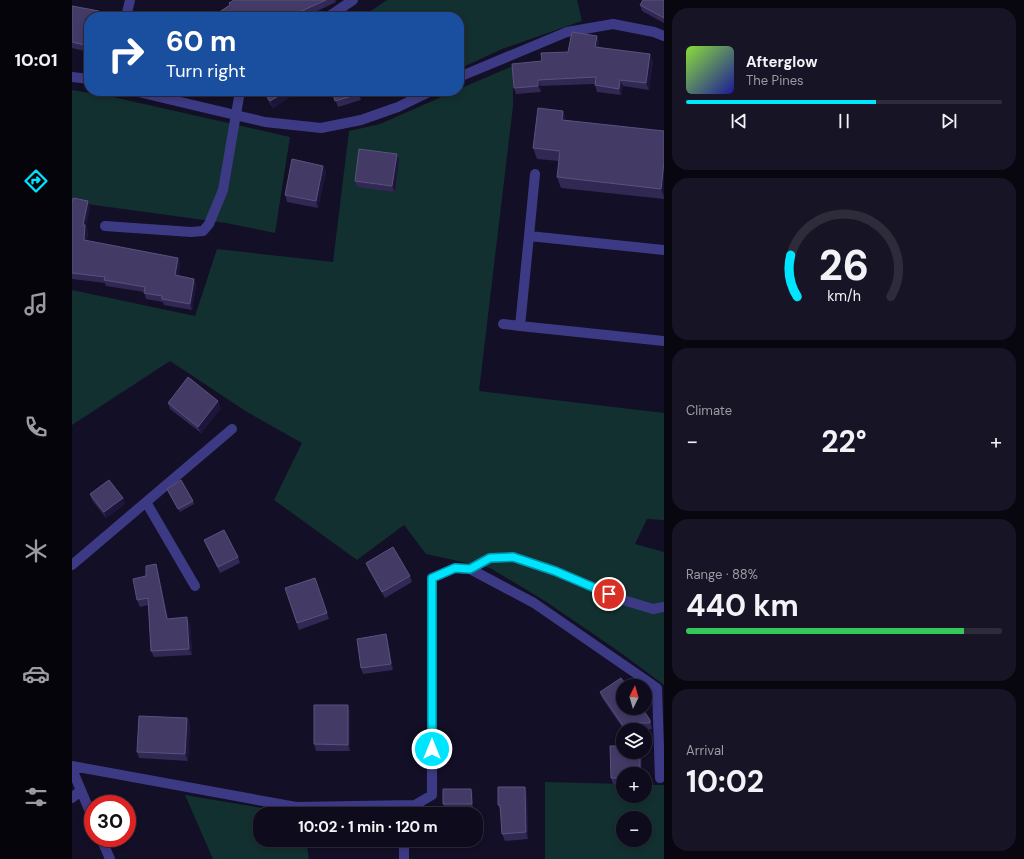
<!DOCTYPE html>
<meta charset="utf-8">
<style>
:root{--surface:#0e0b1c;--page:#171425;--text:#f1f3f6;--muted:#9b9ba3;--line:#2e2b3b;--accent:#00e5ff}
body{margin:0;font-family:"DM Sans",sans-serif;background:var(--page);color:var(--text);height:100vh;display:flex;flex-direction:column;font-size:15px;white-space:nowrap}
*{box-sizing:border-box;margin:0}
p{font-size:13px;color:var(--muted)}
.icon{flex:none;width:22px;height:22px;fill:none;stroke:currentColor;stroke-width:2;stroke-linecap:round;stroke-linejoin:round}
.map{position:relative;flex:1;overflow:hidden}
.sheet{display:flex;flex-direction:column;gap:8px;padding:8px;background:#08060f;width:360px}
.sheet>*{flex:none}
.banner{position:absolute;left:12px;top:12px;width:380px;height:84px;border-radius:16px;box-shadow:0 2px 6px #0003,0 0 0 1px var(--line);background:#1a4fa0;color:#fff;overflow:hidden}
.needle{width:26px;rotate:5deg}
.controls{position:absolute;left:544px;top:679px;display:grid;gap:8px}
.controls a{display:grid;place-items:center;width:36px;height:36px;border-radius:50%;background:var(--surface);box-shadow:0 2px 6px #0003,0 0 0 1px var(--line);font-size:20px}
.speed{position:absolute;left:12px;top:795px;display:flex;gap:8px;font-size:20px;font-weight:700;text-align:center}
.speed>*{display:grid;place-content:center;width:52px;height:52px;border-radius:50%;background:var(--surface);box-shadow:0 2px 6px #0003,0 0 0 1px var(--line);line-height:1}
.speed .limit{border:6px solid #d22;background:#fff;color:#111}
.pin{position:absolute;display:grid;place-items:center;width:34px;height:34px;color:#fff;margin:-17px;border:2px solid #fff;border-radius:50%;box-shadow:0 1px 4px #0007}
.me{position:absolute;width:44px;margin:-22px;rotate:0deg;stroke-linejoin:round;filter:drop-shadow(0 0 3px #0008)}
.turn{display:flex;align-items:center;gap:14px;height:84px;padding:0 16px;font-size:18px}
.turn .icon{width:52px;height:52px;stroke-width:2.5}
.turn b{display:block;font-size:28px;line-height:34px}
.big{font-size:30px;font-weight:700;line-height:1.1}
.sheet .tile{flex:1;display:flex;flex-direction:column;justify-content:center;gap:6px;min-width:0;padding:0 14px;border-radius:16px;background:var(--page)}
.sheet .dial{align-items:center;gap:0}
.dial svg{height:104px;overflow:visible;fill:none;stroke:var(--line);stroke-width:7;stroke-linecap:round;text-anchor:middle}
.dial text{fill:var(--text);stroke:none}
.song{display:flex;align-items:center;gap:12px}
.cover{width:48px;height:48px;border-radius:6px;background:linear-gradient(135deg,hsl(90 70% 55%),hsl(240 70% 35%))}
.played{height:4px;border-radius:2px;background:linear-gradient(90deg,var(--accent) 60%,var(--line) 60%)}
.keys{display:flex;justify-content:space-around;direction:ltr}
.heat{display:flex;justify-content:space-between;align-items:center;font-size:22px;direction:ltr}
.charge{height:6px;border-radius:3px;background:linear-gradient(90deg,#34c759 88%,var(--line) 0)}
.trip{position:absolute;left:181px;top:807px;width:230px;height:40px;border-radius:16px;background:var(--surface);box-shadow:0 2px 6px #0003,0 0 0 1px var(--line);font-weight:700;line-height:40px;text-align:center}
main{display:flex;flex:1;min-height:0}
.tab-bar{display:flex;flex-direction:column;width:72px;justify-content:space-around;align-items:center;background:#06040b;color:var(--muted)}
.tab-bar .icon{width:28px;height:28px}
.tab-bar .active{color:var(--accent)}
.tab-bar b{font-size:18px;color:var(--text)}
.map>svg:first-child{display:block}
</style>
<main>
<nav class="tab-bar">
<b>10:01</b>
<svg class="icon active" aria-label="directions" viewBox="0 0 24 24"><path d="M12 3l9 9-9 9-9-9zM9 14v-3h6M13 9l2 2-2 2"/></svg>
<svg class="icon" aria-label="music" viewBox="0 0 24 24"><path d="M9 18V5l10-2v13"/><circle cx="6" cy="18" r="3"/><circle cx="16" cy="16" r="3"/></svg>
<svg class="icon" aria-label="phone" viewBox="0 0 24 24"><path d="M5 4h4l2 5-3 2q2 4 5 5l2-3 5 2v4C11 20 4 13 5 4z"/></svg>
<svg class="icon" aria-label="climate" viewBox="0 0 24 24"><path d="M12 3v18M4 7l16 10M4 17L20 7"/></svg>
<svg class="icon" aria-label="car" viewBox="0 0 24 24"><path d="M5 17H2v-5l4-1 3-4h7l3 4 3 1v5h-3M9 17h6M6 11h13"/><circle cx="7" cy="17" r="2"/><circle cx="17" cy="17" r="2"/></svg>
<svg class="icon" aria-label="filters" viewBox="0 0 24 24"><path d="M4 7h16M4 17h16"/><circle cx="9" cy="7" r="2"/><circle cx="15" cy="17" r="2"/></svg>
</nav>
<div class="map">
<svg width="592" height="859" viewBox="0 0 592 859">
<rect width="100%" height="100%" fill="#130f26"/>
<path fill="#12302f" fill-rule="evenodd" d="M 315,0 L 505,0 L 510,21 L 430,49 L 387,69 L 387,17 L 290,17 Z
M 441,66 L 441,106 L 407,391 L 592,413 L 592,520 L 575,519 L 563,544 L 592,552 L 592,685 L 549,653 L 473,601 L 418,568 L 354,554 L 332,525 L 285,560 L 202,500 L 230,443 L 175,412 L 98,361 L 0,425 L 0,290 L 123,316 L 145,249 L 261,262 L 277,131 L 308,124 L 383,91 L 387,91 L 387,89 Z
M 0,90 L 41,97 L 218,137 L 203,233 L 154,223 L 0,202 Z
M 473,782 L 551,784 L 551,796 L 573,796 L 573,785 L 592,785 L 592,859 L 473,859 ZM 551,818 L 573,818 L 573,840 L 551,840 Z
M 113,795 L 225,814 L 188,814 L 188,840 L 234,840 L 237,859 L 141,859 Z"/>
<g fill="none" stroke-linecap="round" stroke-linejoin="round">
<path stroke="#3d3a85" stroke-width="10" d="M 54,17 L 58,0
M 256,17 L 281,0
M 0,77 L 17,79
M 387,77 L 495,32 L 541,24 L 582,32 L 592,36
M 62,91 L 193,122 L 249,128 L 289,120 L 326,107 L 359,91
M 33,226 L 119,232 L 131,231 L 137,224 L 151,190 L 168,91
M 457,236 L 463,174
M 592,250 L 457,236 L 448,326 L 592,341
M 431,324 L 448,326
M 74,502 L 123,586
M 0,565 L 160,429
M 398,569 L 418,558 L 441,557 L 483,571 L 551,600 L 581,609 L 592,607
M 0,766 L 224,807 L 343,805 L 360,795 L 360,578 L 383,568 L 398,569 L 462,603 L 585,688 L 588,778
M 0,769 L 21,819
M 0,798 L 9,790
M 29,838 L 38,859
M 332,840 L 332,859"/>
</g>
<path fill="#312854" d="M 162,0 L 263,0 L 264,2 L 233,17 L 140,17 L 158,5 L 157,3 Z
M 592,0 L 592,23 L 570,11 L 568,5 Z
M 0,6 L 17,17 L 17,52 L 0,48 Z
M 525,36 L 527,42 L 527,47 L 581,61 L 577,90 L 551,86 L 549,95 L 525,92 L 523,85 L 523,84 L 468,86 L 469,92 L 444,94 L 442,88 L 470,61 L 496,52 Z
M 190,91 L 227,91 L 201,108 Z
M 260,91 L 286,91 L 289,100 L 266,107 Z
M 491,111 L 494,120 L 592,131 L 592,199 L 489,188 L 485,177 L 487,161 L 465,159 L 461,148 Z
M 327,160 L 323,192 L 285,187 L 283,181 Z
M 251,166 L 254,172 L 246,208 L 215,202 L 213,195 Z
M 0,203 L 18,207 L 14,226 L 16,231 L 15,241 L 106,258 L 108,264 L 106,276 L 122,279 L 124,285 L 120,310 L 92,305 L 91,302 L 74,299 L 72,292 L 34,286 L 33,283 L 0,279 Z
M 96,403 L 149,408 L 129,433 L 98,409 Z
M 95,489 L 121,501 L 122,504 L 108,512 L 96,492 Z
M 18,494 L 51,498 L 53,504 L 34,518 L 20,500 Z
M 132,540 L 166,557 L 168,563 L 148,573 L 135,547 Z
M 294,563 L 338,576 L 340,582 L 313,598 L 296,569 Z
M 84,564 L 86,571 L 96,619 L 118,624 L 120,655 L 82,657 L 79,651 L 76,605 L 68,607 L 65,600 L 74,576 Z
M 243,578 L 257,619 L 227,630 L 213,588 Z
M 314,634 L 316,641 L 321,670 L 291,674 L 289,668 Z
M 528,692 L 570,708 L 580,726 L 580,729 L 552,730 L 530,698 Z
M 278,711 L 278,751 L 244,751 L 242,744 Z
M 115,718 L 118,724 L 116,761 L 67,758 L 65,752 Z
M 551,774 L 551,784 L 541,784 L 539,778 Z
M 453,787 L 455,793 L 456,839 L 433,841 L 430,834 L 429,812 L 426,805 Z
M 401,792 L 401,807 L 372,807 L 371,804 Z"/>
<path fill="#1d163a" d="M 27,11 L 29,17 L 26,17 Z
M 525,36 L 527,42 L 526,53 L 523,47 Z
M 578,54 L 581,61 L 577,90 L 574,83 Z
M 466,80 L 468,86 L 469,92 L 466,86 Z
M 548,80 L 551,86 L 549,95 L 547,89 Z
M 215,91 L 227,91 L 201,108 L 198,101 Z
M 491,111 L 495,122 L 490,120 Z
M 325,154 L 327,160 L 323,192 L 320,186 Z
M 592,162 L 592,197 L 589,189 Z
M 251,166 L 254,172 L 246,208 L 244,201 Z
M 16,201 L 18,207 L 14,226 L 16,231 L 14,246 L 12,240 L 11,225 Z
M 106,258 L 108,264 L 105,281 L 103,275 Z
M 122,279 L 124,285 L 120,310 L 118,304 Z
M 146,401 L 149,408 L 129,433 L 126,427 Z
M 51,498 L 53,504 L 34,518 L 32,512 Z
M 84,564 L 86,571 L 97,625 L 95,619 Z
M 115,617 L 118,624 L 120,655 L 117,649 Z
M 314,634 L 316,641 L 321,670 L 319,664 Z
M 276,705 L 278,711 L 278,751 L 276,745 Z
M 115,718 L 118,724 L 116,761 L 113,754 Z
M 578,720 L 580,726 L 580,729 L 578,723 Z
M 567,723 L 570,730 L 567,730 Z
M 568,752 L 570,752 L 570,774 L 568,774 Z
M 453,787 L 455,793 L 456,839 L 454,832 Z
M 399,789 L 401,792 L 401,807 L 400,804 Z"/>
<path fill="#433a66" stroke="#5a527e" d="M 162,0 L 254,0 L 225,13 L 228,17 L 140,17 L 158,5 L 157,3 Z
M 571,0 L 592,0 L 592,18 L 568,5 Z
M 0,6 L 27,11 L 26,17 L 17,17 L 17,46 L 0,42 Z
M 500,32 L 525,36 L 523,47 L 578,54 L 574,83 L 548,80 L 547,89 L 523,85 L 524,77 L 466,80 L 466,86 L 442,88 L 440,64 L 470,61 L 469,53 L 496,52 Z
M 192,91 L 215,91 L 198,101 Z
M 260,91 L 286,91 L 287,94 L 263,101 Z
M 466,108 L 491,111 L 490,120 L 592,131 L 592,162 L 589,189 L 485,177 L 488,151 L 461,148 Z
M 287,149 L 325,154 L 320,186 L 283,181 Z
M 220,159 L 251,166 L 244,201 L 213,195 Z
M 1,198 L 16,201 L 11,225 L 13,225 L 12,240 L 106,258 L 103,275 L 122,279 L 118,304 L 90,299 L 90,296 L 72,293 L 73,287 L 32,280 L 33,277 L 0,273 L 0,203 Z
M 116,377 L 146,401 L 126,427 L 96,403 Z
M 37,480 L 51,498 L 32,512 L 18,494 Z
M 109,480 L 121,501 L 106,509 L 95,489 Z
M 152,530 L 166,557 L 146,567 L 132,540 Z
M 321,547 L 338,576 L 310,592 L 294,563 Z
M 84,564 L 95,619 L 115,617 L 117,649 L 79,651 L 76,598 L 65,600 L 61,579 L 74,576 L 74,566 Z
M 243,578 L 255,613 L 225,623 L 213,588 Z
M 314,634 L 319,664 L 289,668 L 285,639 Z
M 549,678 L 555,686 L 551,686 L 551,708 L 570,708 L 578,720 L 578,723 L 567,723 L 567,730 L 554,730 L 528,692 Z
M 242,705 L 276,705 L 276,745 L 242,744 Z
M 67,716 L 115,718 L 113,754 L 65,752 Z
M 538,746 L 551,746 L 551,752 L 568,752 L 568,774 L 551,774 L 551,778 L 539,778 Z
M 426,787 L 453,787 L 454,832 L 430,834 L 428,805 L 426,805 Z
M 371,789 L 399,789 L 400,804 L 371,804 Z"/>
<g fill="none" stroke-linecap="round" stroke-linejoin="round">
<defs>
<path id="route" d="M 360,749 L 360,578 L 383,568 L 398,569 L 418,558 L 441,557 L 483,571 L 537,594"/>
</defs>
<use href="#route" stroke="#0095a6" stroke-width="10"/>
<use href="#route" stroke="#00e5ff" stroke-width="7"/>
</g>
</svg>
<div class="controls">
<a><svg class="needle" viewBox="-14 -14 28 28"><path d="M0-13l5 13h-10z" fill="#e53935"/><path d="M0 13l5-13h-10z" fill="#9b9ba3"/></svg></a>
<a><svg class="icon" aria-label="layers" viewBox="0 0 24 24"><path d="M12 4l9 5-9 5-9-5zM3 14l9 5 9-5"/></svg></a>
<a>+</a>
<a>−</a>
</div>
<div class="speed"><div class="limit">30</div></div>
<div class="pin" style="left:537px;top:594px;background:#d93025"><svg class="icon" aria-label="arrive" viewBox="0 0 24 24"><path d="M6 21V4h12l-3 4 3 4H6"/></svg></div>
<svg class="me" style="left:360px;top:749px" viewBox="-20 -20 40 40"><circle r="17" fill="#00e5ff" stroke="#fff" stroke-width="3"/><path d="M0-11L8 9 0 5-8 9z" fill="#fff"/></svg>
<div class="trip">10:02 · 1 min · 120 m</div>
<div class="banner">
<div class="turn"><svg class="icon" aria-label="right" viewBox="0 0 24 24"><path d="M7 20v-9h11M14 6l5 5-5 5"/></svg><div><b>60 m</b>Turn right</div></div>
</div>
</div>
<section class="sheet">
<div class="tile">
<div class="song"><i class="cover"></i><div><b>Afterglow</b><p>The Pines</p></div></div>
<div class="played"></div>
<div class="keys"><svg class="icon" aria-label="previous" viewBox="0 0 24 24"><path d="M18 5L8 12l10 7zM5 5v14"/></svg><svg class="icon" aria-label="pause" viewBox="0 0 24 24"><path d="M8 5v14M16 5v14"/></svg><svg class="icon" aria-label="next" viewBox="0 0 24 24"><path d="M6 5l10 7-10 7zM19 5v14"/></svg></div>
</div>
<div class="tile dial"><svg viewBox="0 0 100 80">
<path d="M14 69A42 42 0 1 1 86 69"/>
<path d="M14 69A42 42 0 0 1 9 37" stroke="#00e5ff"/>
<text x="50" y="56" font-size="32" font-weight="700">26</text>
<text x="50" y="72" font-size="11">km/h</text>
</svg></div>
<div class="tile"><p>Climate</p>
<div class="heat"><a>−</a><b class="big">22°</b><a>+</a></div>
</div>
<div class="tile"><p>Range · 88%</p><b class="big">440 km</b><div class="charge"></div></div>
<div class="tile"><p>Arrival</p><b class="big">10:02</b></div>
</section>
</main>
